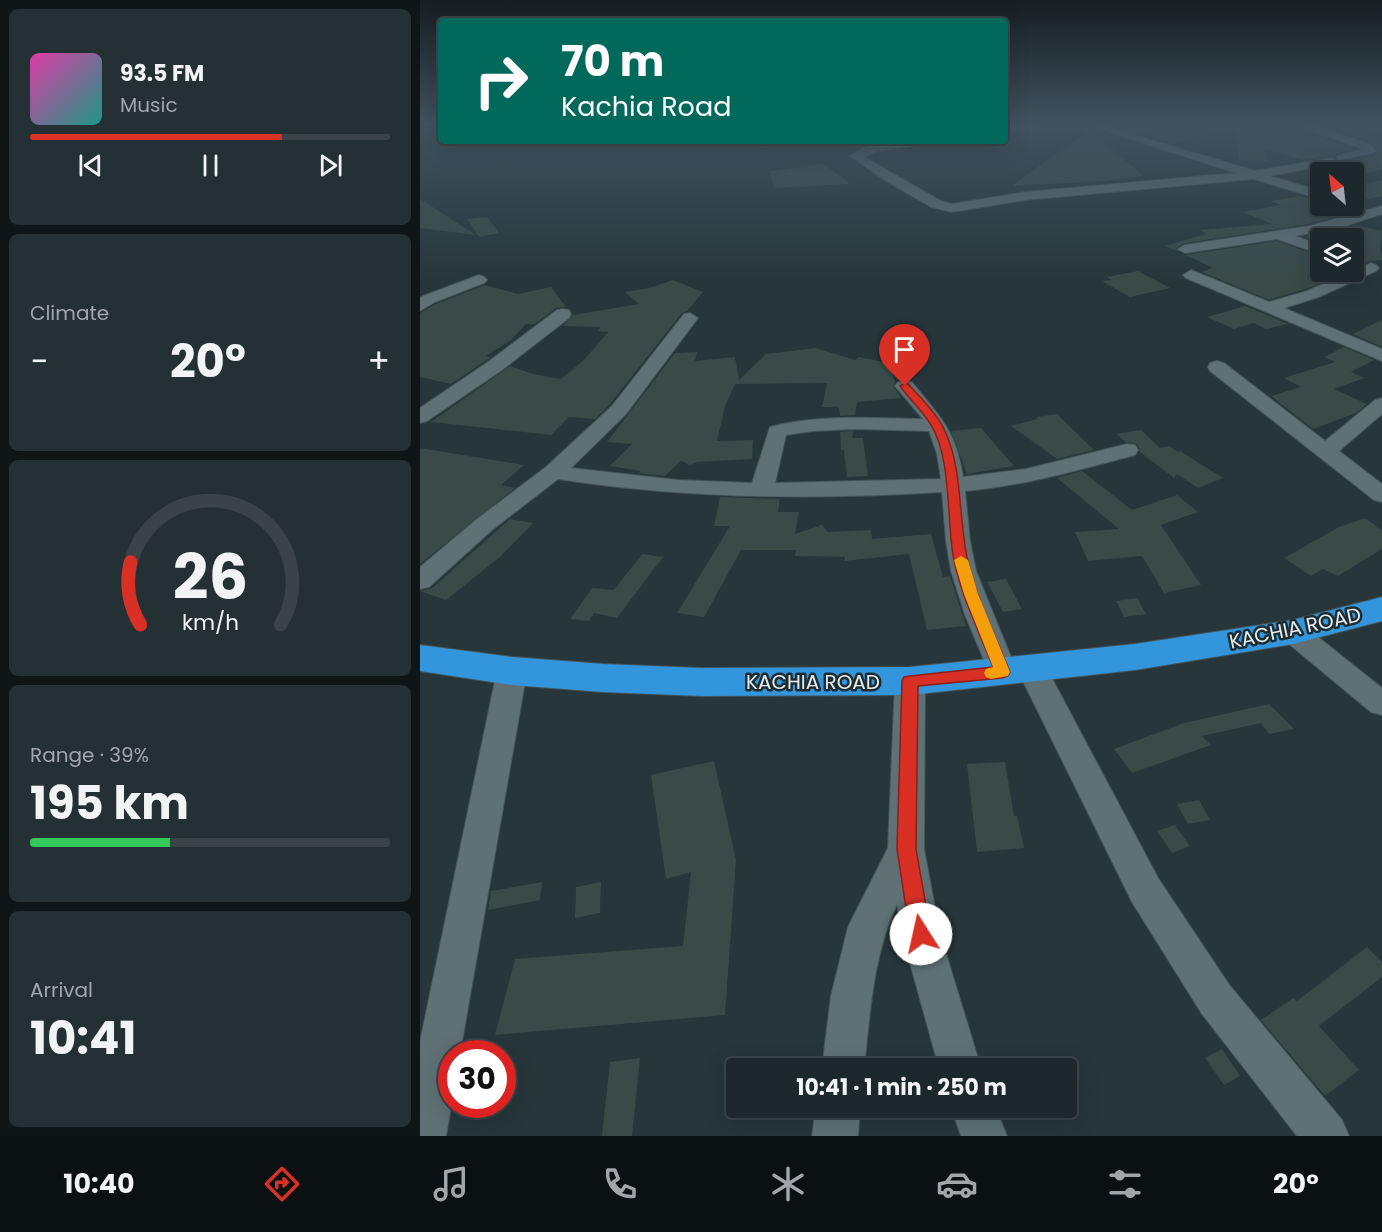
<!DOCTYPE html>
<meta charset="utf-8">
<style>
:root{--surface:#1c282c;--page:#253034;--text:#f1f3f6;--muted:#a0a6a9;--line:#3a4448;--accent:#d93025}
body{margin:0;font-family:Poppins,sans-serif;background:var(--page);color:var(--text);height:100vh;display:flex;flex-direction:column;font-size:22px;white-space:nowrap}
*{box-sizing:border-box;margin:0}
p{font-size:20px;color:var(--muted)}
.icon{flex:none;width:33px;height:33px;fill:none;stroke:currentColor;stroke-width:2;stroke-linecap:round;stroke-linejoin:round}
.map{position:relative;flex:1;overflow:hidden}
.sheet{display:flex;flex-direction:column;gap:9px;padding:9px;background:#0f1618;width:420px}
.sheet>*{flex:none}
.banner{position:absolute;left:18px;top:18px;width:570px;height:126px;border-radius:6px;box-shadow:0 6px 24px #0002,0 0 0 2px var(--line);background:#00695c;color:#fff;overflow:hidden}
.needle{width:39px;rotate:332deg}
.tools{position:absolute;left:890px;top:162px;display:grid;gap:12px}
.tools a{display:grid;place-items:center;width:54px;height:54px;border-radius:6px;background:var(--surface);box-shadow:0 6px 24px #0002,0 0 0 2px var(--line);font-size:30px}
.speed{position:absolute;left:18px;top:1040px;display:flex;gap:12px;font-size:30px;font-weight:700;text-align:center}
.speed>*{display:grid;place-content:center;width:78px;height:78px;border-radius:50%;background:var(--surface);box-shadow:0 6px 24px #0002,0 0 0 2px var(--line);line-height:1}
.speed .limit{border:9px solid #d22;background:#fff;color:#111}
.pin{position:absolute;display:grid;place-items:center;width:51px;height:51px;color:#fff;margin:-62px -26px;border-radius:50% 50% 50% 0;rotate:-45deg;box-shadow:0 0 6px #0007}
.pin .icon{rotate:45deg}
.me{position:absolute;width:66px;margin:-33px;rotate:350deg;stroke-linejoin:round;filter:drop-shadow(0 0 4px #0008)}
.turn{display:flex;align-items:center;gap:21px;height:126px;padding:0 24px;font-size:27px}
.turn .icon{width:78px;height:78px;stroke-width:2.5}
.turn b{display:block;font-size:42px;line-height:51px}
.big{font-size:45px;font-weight:700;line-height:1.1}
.sheet .tile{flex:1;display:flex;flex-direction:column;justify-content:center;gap:9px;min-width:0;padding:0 21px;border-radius:9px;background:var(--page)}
.sheet .dial{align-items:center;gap:0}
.dial svg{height:156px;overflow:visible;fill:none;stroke:var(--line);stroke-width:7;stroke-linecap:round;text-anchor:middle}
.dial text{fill:var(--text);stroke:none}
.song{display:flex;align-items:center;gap:18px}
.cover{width:72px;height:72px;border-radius:9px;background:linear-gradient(135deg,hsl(320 70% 55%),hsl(170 70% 35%))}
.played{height:6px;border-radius:3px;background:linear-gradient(90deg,var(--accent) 70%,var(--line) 70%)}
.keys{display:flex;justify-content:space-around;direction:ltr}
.heat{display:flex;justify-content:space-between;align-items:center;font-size:33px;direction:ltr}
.charge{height:9px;border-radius:4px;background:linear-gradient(90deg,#34c759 39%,var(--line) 0)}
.trip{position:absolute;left:306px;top:1058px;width:351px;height:60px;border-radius:6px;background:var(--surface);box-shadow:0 6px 24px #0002,0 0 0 2px var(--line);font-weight:700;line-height:60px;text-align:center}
.tabs{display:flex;height:96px;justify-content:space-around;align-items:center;background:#0b1012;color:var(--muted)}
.tabs .icon{width:42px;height:42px}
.tabs .active{color:var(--accent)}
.tabs b{font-size:27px;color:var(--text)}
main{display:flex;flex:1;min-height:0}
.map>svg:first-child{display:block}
</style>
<main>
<section class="sheet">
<div class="tile">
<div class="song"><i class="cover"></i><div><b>93.5 FM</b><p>Music</p></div></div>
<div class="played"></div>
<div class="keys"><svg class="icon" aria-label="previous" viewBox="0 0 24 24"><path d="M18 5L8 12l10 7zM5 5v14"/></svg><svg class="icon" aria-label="pause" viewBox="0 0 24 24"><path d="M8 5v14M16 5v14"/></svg><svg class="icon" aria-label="next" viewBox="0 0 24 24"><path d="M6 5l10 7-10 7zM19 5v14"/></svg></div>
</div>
<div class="tile"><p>Climate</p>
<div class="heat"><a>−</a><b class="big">20°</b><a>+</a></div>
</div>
<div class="tile dial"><svg viewBox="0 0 100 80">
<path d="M14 69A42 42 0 1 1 86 69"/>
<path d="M14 69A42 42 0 0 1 9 37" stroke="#d93025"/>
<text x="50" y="56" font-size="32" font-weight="700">26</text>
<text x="50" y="72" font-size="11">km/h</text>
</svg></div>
<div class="tile"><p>Range · 39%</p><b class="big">195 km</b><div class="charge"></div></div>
<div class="tile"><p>Arrival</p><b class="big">10:41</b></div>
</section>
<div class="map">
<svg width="962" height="1136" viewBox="0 0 962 1136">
<rect width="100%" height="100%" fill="#26363a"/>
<path fill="#394a48" d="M 682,123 L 811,123 L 812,131 L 752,143 Z
M 812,123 L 880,123 L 881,130 L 935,149 L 916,154 L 915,157 L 911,156 L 883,160 L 845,149 L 849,162 L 819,160 Z
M 907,123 L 920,123 L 962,142 L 962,169 L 944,174 L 944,167 L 913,166 L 919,162 L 951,156 L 958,151 L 951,142 L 904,126 Z
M 667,127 L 704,139 L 684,142 L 723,176 L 684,181 L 592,186 L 667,132 Z
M 404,164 L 430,184 L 354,188 L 350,171 Z
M 962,180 L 962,196 L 933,202 L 933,186 Z
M 881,196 L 900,201 L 900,206 L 930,206 L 937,208 L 930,210 L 935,211 L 889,224 L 765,243 L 756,248 L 759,252 L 745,246 L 786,234 L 780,230 L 852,224 L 823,212 L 861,205 L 850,201 Z
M 0,199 L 56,235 L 0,228 Z
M 67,217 L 79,233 L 59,237 L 47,219 Z
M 937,225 L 962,231 L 960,248 L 962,260 L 950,261 L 933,268 L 933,238 L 900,238 L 900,243 L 884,237 Z
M 857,241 L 900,256 L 900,272 L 926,272 L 892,287 L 849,300 L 782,272 L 793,268 L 766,255 Z
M 718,271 L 750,288 L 710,297 L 682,281 L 691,280 L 687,277 Z
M 253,280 L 283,292 L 267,311 L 262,313 L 190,404 L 175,419 L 149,417 L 131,435 L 11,422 L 90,366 L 113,374 L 141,379 L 164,360 L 188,332 L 177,331 L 181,327 L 143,326 L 153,315 L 219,304 L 205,292 L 229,288 Z
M 65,285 L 98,294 L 131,287 L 146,307 L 136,308 L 115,324 L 106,324 L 91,340 L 66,356 L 71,357 L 31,384 L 0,377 L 0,313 L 16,304 Z
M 825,306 L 868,324 L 846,329 L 834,323 L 814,329 L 787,317 Z
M 962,320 L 962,347 L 933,334 Z
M 924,347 L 954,360 L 931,372 L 944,378 L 914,389 L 947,404 L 936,413 L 893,429 L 851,396 L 881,387 L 864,378 L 915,362 L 904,357 Z
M 396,348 L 435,360 L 439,357 L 469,363 L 475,382 L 473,386 L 481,398 L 437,402 L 435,415 L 420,416 L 419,407 L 402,407 L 407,383 L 315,384 L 305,406 L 297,441 L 333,440 L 332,459 L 276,462 L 270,465 L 261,461 L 245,476 L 218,473 L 221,471 L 190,466 L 212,444 L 187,442 L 255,353 L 277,352 L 275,361 L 315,357 L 319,380 L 346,354 Z
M 637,414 L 674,450 L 637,459 L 591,426 L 617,419 L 617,417 Z
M 561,428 L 594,466 L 547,474 L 531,431 Z
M 721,430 L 740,448 L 749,446 L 758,452 L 760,451 L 803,478 L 778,488 L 757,474 L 754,478 L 720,452 L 717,444 L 706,442 L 696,434 Z
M 433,431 L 432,438 L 443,438 L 448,476 L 427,477 L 424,450 L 421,450 L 420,432 Z
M 0,448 L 104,465 L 81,485 L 95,488 L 0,564 Z
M 662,471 L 712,510 L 757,495 L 778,512 L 741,525 L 781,585 L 744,593 L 722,556 L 668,561 L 655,532 L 699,529 L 637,478 Z
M 300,497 L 360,499 L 358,512 L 379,512 L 375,534 L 402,525 L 408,532 L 451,530 L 452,539 L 511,534 L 523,577 L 530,576 L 546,626 L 507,630 L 489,554 L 424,561 L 425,557 L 375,556 L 376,550 L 321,550 L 284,617 L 257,613 L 310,526 L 294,526 Z
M 945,518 L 962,530 L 962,549 L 918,576 L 903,569 L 891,576 L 864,558 L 919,527 Z
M 90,519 L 113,523 L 80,557 L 26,600 L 0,591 L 11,589 Z
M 222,554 L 243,557 L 197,618 L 174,613 L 169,621 L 150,619 L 172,588 L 194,590 Z
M 586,579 L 602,609 L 583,612 L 567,582 Z
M 717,598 L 726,614 L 704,617 L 696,601 Z
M 849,704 L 874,729 L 849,734 L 841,723 L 782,736 L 791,745 L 712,773 L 694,749 L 764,723 Z
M 294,761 L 316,860 L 305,1015 L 75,1035 L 95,959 L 263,946 L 271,872 L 246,879 L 231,775 Z
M 585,762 L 594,816 L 597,816 L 604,848 L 557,852 L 547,764 Z
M 779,800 L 790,820 L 768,824 L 757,804 Z
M 755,825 L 770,846 L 752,853 L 737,831 Z
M 122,882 L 120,900 L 68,910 L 71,891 Z
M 181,882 L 180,913 L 155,918 L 156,887 Z
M 947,947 L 962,962 L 962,977 L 899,1026 L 939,1070 L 905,1096 L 841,1020 L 873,998 L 877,1001 Z
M 802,1049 L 820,1076 L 804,1085 L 785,1058 Z
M 220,1058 L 212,1136 L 182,1136 L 190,1062 Z"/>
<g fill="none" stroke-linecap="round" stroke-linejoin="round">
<defs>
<path id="minor" d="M 610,123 L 636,123 L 631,126 L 585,132 L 585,126 Z
M 661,123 L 675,123 L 835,171 L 911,158 L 917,161 L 911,164 L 850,176 L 900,191 L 900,199 L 834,179 L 605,200 L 532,212 L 511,207 L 466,181 L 430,156 C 450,139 485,141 509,141 L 504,144 L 458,151 L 444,157 L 521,201 L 532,204 L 605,192 L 816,173 Z
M 887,123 L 905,123 L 898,127 L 950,144 L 956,151 L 951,154 L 917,160 L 917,156 L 943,149 L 882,128 L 882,124 Z
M 962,206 L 962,214 L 919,228 L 875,236 L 900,245 L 900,254 L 857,239 L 765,253 L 758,249 L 765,245 L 889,226 Z
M 951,263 L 956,265 L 959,268 L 956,271 L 899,297 L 864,308 L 962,349 L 962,361 L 766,278 L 763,275 L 771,270 L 776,272 L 849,302 L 887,291 Z
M 59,275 L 64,277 L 67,280 L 64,283 L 15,302 L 0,311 L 0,298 L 3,296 Z
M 143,309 L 149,310 L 151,314 L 149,318 L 82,370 L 7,421 L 0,423 L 0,408 L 68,362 L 137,310 Z
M 270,313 L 278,318 L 206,414 L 151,468 L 258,480 L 332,483 L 350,427 C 400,414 451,418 503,419 L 475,386 L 478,382 L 492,382 C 520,417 536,430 543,477 L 606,469 L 707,444 L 715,445 L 718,450 L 715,455 C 658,470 603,486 545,491 L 550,541 L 556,571 L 597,672 L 592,679 L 582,682 L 572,679 L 545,615 L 531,571 L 526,541 L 522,492 C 394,500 266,499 138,479 L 72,530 L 9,587 L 0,589 L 0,567 L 56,520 L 126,467 L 192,406 L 264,314 ZM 436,429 L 509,431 L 517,454 L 521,479 L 355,483 L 366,435 L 393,431 Z
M 797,361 L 804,363 L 905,441 L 955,400 L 962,398 L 962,414 L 919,451 L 962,484 L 962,502 L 954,500 L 790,371 L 788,367 L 790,363 Z
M 873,623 L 883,625 L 962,688 L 962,715 L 951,712 L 863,639 L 859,632 L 863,625 Z
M 612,659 L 622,662 L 627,669 L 738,878 L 810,986 L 922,1120 L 929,1136 L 877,1136 L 782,1014 L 712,902 L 597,669 L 602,662 Z
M 92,661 L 102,664 L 107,671 L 40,1053 L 32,1053 L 32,1102 L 26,1136 L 0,1136 L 0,1042 L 77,671 L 82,664 Z
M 490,670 L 500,673 L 505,681 L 504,849 L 520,934 L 561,1068 L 519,1068 L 482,934 L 477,904 C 453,955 450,1013 444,1068 L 402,1068 L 411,996 L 428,927 L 468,848 L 475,681 L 480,673 Z
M 396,1107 L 440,1107 L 438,1136 L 392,1136 Z
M 531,1107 L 575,1107 L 587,1136 L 541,1136 Z"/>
<path id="highway" d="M 962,597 L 962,621 L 873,644 L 715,670 L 490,695 L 281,696 L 183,692 L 92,685 L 0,671 L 0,645 L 92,657 L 183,664 L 281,668 L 490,667 L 715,644 L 873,620 Z"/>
</defs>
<use href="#minor" stroke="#455457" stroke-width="2"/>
<use href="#highway" stroke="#455457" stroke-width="2"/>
<use href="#minor" fill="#5f7175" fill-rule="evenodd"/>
<use href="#highway" fill="#3395db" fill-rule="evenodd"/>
</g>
<linearGradient id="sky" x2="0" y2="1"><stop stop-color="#151e20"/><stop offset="0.44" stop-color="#415260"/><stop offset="1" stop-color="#415260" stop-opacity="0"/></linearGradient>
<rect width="962" height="282" fill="url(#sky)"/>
<path fill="#d93025" stroke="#8d1f18" stroke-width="1.5" d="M 485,383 L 488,384 C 500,397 515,411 523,427 C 543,466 538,514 547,557 C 555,596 575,635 590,672 L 588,676 L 582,678 L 498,686 L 496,849 L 511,934 L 508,941 L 501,944 L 493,941 L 490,934 L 477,849 L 482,681 L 484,677 L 490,676 L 573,667 C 559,631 540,594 533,555 C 527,519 531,456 511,425 C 503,411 490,400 480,386 Z"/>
<path fill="#f59e0b" d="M 541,556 L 548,560 L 558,594 L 590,672 L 588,676 L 571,679 L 566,677 L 564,673 L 566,669 L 573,667 L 544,594 L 534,560 Z"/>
<g text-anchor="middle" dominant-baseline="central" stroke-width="5" stroke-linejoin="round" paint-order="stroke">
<g font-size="20" fill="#e2ecef" stroke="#1c2c30">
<text transform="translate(875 628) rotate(-12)">KACHIA ROAD</text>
<text x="393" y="682">KACHIA ROAD</text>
</g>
</g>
</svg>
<div class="tools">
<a><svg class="needle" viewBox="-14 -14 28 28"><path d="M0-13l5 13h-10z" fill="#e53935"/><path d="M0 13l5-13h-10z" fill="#a0a6a9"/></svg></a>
<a><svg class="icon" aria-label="layers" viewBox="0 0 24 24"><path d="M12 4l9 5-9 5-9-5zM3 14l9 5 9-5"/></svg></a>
</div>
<div class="speed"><div class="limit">30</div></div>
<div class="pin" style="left:485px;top:386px;background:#d93025"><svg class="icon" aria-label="arrive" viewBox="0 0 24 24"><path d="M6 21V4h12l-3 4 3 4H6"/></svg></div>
<svg class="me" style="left:501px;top:934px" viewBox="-20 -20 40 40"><circle r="19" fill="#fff"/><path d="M0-13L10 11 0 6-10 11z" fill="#d93025"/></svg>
<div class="trip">10:41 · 1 min · 250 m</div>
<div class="banner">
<div class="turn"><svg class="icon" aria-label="right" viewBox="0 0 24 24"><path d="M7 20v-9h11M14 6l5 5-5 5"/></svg><div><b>70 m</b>Kachia Road</div></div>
</div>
</div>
</main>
<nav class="tabs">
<b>10:40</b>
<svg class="icon active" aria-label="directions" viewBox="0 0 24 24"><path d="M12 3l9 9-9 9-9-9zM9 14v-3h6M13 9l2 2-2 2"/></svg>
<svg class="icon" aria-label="music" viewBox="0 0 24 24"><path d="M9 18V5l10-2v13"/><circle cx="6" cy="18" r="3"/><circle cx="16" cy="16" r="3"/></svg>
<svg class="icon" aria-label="phone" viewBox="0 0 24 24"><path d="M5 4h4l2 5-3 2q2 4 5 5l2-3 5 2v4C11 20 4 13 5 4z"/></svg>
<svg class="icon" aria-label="climate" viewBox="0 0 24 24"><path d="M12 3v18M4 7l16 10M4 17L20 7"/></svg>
<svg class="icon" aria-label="car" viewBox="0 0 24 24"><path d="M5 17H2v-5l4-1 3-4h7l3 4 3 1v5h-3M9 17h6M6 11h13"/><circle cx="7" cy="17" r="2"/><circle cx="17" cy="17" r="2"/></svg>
<svg class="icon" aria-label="filters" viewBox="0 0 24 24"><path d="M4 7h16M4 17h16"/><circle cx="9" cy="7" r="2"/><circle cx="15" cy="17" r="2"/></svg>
<b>20°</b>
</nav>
